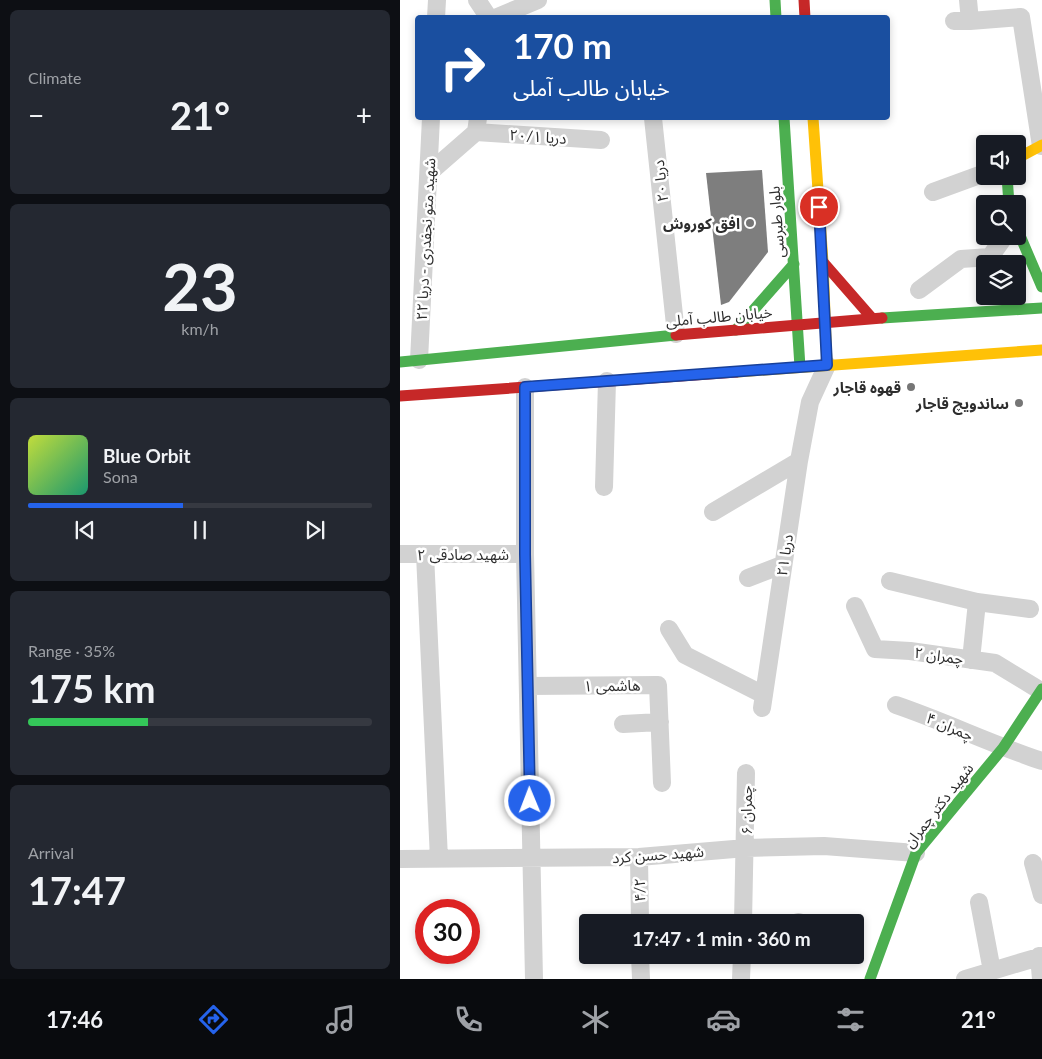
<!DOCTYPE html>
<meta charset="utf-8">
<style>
:root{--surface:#171b24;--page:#242831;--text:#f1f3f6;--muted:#9ea1a6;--line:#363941;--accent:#2563eb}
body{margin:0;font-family:Lato,"Noto Sans Arabic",sans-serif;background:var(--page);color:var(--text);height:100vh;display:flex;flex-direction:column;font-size:19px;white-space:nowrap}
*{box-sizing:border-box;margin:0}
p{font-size:16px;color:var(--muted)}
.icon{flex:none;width:28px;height:28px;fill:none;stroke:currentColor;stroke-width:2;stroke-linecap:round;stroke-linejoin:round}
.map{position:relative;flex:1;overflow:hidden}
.side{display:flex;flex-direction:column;gap:10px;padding:10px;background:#0d0f14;width:400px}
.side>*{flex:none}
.hud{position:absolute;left:15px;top:15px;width:475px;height:105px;border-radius:5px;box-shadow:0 2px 8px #0003;background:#1a4fa0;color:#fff;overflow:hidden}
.controls{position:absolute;left:576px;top:135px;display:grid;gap:10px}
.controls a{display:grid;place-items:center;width:50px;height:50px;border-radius:5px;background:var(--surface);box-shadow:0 2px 8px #0003;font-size:25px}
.speed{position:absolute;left:15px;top:899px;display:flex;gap:10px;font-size:25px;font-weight:700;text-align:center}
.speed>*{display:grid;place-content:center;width:65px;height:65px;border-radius:50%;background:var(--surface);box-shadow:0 2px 8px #0003;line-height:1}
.speed .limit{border:8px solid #d22;background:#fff;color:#111}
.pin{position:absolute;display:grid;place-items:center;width:42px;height:42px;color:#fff;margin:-21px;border:2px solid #fff;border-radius:50%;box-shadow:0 1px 5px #0007}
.me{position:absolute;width:55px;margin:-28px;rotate:359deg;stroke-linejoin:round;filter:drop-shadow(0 0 4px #0008)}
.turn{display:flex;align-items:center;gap:18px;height:105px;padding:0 15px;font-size:22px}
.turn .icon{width:65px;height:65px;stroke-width:2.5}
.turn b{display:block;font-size:35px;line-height:42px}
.big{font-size:38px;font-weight:700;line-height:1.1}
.side .widget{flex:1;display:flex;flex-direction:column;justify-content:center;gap:8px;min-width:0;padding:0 18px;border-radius:8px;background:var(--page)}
.side .dial{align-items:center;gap:0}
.dial b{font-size:65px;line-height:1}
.song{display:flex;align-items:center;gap:15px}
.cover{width:60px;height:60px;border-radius:8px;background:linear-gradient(135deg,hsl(70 70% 55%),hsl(160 70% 35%))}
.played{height:5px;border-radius:2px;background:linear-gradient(90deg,var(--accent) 45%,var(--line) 45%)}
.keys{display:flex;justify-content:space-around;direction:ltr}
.heat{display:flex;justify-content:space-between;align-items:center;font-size:28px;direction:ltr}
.charge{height:8px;border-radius:4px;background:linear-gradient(90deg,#34c759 35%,var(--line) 0)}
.trip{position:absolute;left:179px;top:914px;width:285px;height:50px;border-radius:5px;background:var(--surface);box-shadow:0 2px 8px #0003;font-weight:700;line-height:50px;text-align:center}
.menu{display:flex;height:80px;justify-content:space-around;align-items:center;background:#090b0e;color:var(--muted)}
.menu .icon{width:35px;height:35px}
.menu .current{color:var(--accent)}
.menu b{font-size:22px;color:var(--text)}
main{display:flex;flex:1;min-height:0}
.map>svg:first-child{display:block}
</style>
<main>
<section class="side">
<div class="widget"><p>Climate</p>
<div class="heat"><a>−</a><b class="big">21°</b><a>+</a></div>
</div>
<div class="widget dial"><b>23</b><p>km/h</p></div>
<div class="widget">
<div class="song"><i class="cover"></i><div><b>Blue Orbit</b><p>Sona</p></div></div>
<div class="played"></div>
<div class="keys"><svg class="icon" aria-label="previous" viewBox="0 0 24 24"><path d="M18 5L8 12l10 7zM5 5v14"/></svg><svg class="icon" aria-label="pause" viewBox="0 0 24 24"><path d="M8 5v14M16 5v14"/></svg><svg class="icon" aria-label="next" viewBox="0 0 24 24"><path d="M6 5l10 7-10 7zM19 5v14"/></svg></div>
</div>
<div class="widget"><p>Range · 35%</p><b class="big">175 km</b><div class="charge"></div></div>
<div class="widget"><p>Arrival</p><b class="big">17:47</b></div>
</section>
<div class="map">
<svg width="642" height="979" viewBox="0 0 642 979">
<rect width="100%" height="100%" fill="#fff"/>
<path fill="#7e7e7e" d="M 362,170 L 368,252 L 329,302 L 321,305 L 306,173 Z"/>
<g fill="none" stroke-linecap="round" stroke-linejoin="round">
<path stroke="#d2d2d2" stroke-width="18" d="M 77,0 L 89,18
M 568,0 L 570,21 L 621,17 L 641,146
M 36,18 L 37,0
M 95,18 L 138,0
M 554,21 L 570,21
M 253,118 L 276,334
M 76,132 L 201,140
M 29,173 L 76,132 L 78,118
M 533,192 L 585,173
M 519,290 L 561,259 L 590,257 L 605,236
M 19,360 L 31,118
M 125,387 L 125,554 L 134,979
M 204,487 L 207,381
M 313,512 L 399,461
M 0,554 L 125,554
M 25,554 L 39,859
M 348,578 L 382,565
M 490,581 L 577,602 L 630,609
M 455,606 L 475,649 L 510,651 L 595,663 L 641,691
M 269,629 L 285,655 L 364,695
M 571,660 L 577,602
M 128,686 L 258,685 L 262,783
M 496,705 C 546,722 593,745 642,761
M 362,708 L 399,461 L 410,402 L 427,365
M 223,724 L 260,722
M 239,857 L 240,922
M 0,859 L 239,857 L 346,848 L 424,846 L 516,853
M 633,863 L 642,895
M 579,902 L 592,971
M 343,922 L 346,773
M 398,922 L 399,922
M 240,955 L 241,979
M 639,956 L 641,979
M 341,979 L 342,955
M 565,979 L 642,956"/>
<path stroke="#4caf50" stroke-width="11" d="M 375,0 L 376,18
M 384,118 L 400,367
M 607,176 L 609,204
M 618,231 L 642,287
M 482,318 L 642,308
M 336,330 L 394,264
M 0,362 L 276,335
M 470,979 L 516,853 L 603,748 L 642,689"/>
<path stroke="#ffc107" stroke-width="11" d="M 413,118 L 423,262 L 427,365
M 618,158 L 642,145
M 337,372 L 642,350"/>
<path stroke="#c62828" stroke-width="11" d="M 404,0 L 405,18
M 423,262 L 471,317
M 276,335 L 482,318
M 0,396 L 337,372"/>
</g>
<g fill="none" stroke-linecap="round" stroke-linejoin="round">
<defs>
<path id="route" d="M 130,801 L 125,554 L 125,387 L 427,365 L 419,207"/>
</defs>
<use href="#route" stroke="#184099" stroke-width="12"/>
<use href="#route" stroke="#2563eb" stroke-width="9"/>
</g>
<g fill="#767676" stroke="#fff" stroke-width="2">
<circle cx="350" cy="223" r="5"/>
<circle cx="511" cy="387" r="5"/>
<circle cx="619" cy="403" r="5"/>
</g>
<g text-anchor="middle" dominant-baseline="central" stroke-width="5" stroke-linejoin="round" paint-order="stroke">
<g font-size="15" fill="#2d2d2d" stroke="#fff">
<text transform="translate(138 136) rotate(4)">دریا ۲۰/۱</text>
<text transform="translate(260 181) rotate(-96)">دریا ۲۰</text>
<text transform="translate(376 222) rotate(-94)">بلوار طبرسی</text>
<text transform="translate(25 239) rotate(-87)">شهید متو نجفدری - دریا ۲۲</text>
<text transform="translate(319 316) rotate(-5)">خیابان طالب آملی</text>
<text x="63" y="554">شهید صادقی ۲</text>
<text transform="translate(384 555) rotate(-81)">دریا ۲۱</text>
<text transform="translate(539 655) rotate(8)">چمران ۲</text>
<text transform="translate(212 685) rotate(-1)">هاشمی ۱</text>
<text transform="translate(550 726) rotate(23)">چمران ۴</text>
<text transform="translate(538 805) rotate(-52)">شهید دکتر چمران</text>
<text transform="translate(346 810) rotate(-90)">چمران ۶</text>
<text transform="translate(258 854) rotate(-4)">شهید حسن کرد</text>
<text transform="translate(239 890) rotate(-91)">۴/۲</text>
</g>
<g font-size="15" font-weight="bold" fill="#2d2d2d" stroke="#fff" text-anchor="end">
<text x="340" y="223">افق کوروش</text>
<text x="501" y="387">قهوه قاجار</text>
<text x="609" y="403">ساندویچ قاجار</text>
</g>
</g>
</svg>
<div class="controls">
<a><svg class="icon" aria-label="sound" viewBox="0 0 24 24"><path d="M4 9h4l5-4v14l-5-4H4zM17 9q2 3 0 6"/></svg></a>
<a><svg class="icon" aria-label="search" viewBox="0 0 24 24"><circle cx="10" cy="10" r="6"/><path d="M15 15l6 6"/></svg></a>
<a><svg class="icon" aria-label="layers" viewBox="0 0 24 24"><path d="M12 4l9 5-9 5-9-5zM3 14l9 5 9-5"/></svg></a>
</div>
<div class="speed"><div class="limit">30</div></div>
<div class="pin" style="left:419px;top:207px;background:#d93025"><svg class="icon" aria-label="arrive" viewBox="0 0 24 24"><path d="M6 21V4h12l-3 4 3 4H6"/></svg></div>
<svg class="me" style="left:130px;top:801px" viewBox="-20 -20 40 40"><circle r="17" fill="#2563eb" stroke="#fff" stroke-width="3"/><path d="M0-11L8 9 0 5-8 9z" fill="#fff"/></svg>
<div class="trip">17:47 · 1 min · 360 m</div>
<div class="hud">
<div class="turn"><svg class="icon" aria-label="right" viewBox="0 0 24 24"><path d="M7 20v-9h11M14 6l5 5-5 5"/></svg><div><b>170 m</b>خیابان طالب آملی</div></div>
</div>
</div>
</main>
<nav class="menu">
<b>17:46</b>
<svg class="icon current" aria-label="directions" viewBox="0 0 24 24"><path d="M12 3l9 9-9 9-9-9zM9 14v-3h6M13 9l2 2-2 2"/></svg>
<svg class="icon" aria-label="music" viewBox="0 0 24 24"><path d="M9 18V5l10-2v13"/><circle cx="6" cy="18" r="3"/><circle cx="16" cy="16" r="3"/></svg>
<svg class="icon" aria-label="phone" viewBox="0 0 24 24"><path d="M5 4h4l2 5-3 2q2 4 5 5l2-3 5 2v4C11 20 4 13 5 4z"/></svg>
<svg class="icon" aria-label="climate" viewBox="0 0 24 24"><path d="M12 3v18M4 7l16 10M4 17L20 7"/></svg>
<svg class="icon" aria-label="car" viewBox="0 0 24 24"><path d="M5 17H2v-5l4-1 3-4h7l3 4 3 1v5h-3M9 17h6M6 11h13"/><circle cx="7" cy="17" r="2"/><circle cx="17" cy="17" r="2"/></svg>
<svg class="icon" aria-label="filters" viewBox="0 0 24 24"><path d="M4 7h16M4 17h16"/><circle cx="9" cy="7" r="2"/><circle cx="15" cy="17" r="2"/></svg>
<b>21°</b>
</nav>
